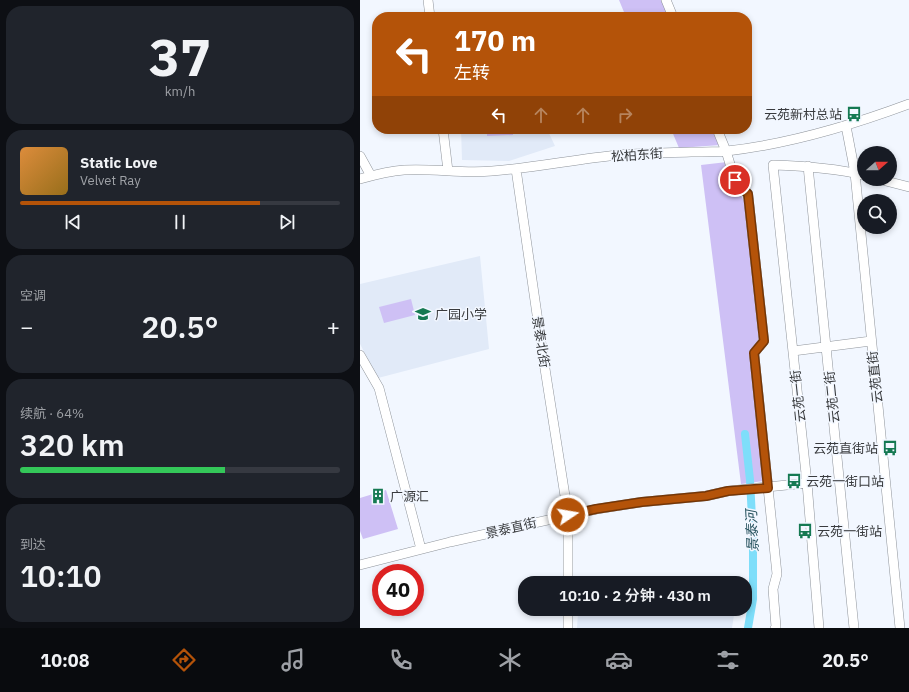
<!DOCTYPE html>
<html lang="zh">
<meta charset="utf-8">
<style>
:root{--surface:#171b24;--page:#20242c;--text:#f1f3f6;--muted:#9ea1a6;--line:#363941;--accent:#b45309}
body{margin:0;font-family:"IBM Plex Sans","Noto Sans SC",sans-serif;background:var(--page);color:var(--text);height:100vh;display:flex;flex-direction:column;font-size:15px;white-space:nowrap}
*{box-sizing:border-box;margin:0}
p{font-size:13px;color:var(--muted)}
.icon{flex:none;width:22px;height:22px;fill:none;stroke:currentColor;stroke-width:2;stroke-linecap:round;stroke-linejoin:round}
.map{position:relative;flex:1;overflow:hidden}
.panel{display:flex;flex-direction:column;gap:6px;padding:6px;background:#0d0f14;width:360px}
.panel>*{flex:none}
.banner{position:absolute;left:12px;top:12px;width:380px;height:122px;border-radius:16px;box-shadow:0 2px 6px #0003;background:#b45309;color:#fff;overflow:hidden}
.needle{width:26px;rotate:69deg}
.buttons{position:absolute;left:497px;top:146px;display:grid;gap:8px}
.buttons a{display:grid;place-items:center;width:40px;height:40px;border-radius:50%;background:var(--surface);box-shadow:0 2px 6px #0003;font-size:20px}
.speed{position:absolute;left:12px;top:564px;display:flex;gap:8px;font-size:20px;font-weight:700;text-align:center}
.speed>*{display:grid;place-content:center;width:52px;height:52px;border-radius:50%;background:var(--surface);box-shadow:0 2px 6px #0003;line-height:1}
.speed .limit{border:6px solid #d22;background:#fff;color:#111}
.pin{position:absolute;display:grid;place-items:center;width:34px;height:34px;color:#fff;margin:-17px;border:2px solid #fff;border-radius:50%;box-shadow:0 1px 4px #0007}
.me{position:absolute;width:44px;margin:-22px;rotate:78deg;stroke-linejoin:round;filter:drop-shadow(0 0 3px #0008)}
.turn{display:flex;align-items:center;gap:14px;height:84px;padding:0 16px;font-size:18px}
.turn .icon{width:52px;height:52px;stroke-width:2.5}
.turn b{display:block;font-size:28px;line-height:34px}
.lanes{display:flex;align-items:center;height:38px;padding:0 16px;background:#0003;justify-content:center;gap:20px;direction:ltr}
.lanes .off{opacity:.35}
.big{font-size:30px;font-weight:600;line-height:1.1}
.panel .card{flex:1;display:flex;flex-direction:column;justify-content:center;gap:6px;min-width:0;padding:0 14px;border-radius:16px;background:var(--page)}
.panel .dial{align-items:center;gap:0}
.dial b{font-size:52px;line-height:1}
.song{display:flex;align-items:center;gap:12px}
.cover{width:48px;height:48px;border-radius:6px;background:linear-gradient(135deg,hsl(30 70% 55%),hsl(40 70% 35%))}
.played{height:4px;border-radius:2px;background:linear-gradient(90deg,var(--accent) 75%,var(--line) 75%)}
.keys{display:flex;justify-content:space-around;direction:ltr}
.heat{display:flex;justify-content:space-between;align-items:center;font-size:22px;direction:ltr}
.charge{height:6px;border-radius:3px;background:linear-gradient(90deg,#34c759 64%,var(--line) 0)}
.trip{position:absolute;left:158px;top:576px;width:234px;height:40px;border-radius:16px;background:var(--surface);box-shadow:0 2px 6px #0003;font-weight:600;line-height:40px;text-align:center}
.tabs{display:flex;height:64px;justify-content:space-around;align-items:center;background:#090b0e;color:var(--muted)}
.tabs .icon{width:28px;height:28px}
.tabs .current{color:var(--accent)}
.tabs b{font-size:18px;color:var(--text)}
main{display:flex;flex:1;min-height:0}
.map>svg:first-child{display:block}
</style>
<main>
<section class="panel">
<div class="card dial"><b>37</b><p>km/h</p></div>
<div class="card">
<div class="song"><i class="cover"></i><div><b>Static Love</b><p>Velvet Ray</p></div></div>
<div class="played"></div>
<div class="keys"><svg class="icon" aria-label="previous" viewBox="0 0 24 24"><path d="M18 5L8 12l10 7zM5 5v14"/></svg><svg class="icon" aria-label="pause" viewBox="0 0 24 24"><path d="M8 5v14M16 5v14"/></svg><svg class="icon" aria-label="next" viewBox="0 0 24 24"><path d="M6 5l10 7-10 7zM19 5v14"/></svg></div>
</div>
<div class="card"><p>空调</p>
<div class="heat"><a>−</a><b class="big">20.5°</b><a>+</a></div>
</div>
<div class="card"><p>续航 · 64%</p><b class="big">320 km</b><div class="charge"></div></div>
<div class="card"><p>到达</p><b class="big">10:10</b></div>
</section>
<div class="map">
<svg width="549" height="628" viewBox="0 0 549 628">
<rect width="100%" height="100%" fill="#f2f7ff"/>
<path fill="#e1eaf8" d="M 101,129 L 187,129 L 195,146 L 149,161 L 102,160 Z
M 120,256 L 129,349 L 18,378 L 0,344 L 0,284 Z
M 218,613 L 374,615 L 372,628 L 217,628 Z"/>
<path fill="#cec0f5" d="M 259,0 L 302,0 L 309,17 L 266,17 Z
M 127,129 L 153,129 L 153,135 L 127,136 Z
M 311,129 L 354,129 L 360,145 L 319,148 Z
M 367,162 L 372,181 L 386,204 L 399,338 L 392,353 L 404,481 L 381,484 L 341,165 Z
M 51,299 L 55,315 L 24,323 L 19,307 Z
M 26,490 L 38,529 L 3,539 L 0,531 L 0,498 Z"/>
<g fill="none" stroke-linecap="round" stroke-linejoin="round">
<path stroke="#7edefa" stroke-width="8" d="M 385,434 L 390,480 L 393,537 L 393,599 L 388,628"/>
<defs>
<path id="minor" d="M 68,0 L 70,17
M 306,0 L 313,17
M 486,126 L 495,173 L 540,628
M 83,129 L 88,171
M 357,129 L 366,151 L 375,180 L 388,194 L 404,341 L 394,353 L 417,574 L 413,589 L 416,627 L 415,628
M 0,156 L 11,176
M 448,166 L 494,628
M 156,169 L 183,356 L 208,515 L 208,583
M 0,179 C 14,175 30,171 44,170 C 74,168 103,174 132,171 C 174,168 216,159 258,155 C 283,153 307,153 331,152 C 343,152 355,152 367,151 C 430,144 490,126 549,104
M 518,179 L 549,187
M 433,351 L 511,341
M 0,355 L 19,388 L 61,549
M 0,565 L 90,542 L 237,509 L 282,502 L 346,496 L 368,491 L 447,483
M 208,628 L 208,609
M 459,628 L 447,483 L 413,165 C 443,166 474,168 504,175"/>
</defs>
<use href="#minor" stroke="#8f949b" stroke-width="10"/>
<use href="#minor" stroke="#fff" stroke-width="9"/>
</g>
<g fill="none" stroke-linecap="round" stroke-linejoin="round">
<defs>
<path id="route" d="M 208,515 L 236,509 L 282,502 L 346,496 L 368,491 L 408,488 L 394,353 L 404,341 L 388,194 L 375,180"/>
</defs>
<use href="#route" stroke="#753606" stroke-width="10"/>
<use href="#route" stroke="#b45309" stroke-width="7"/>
</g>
<defs>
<symbol id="bus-bare" viewBox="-9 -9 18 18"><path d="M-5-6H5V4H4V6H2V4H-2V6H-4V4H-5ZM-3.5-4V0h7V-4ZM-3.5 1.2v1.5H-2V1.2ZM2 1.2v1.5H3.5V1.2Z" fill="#157952" stroke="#f2f7ff" stroke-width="2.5" paint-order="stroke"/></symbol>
<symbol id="school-bare" viewBox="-9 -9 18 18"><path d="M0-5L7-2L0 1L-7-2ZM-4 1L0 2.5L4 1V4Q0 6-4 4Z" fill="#157952" stroke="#f2f7ff" stroke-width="2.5" paint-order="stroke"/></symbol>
<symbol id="building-bare" viewBox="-9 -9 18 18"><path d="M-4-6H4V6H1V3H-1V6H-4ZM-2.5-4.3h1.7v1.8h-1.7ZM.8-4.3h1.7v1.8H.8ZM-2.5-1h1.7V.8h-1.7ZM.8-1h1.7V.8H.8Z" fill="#157952" stroke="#f2f7ff" stroke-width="2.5" paint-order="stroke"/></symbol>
</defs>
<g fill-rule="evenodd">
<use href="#bus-bare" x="483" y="103" width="22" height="22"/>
<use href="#school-bare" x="52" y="303" width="22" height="22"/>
<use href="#bus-bare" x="519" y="437" width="22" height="22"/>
<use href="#bus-bare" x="423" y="470" width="22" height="22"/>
<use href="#building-bare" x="7" y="485" width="22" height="22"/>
<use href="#bus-bare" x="434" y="520" width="22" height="22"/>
</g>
<g text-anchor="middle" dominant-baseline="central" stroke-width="3" stroke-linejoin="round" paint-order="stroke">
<g font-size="13" fill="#393b3e" stroke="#f2f7ff" text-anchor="start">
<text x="482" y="114" text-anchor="end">云苑新村总站</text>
<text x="75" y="314">广园小学</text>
<text x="518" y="448" text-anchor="end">云苑直街站</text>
<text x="446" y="481">云苑一街口站</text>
<text x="30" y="496">广源汇</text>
<text x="457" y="531">云苑一街站</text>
</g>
<g font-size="13" fill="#393b3e" stroke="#f2f7ff">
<text transform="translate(277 155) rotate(-4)">松柏东街</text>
<text transform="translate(181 342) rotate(81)">景泰北街</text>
<text transform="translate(515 377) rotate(-96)">云苑直街</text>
<text transform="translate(438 396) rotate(-96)">云苑一街</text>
<text transform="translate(472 397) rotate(-96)">云苑二街</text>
<text transform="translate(151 528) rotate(-13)">景泰直街</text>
</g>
<g font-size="14" font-style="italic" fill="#295460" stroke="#f2f7ff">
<text transform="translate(392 531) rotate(-93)">景泰河</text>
</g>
</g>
</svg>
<div class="buttons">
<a><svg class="needle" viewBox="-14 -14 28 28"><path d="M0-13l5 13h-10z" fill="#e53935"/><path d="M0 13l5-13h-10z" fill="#9ea1a6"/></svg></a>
<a><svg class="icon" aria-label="search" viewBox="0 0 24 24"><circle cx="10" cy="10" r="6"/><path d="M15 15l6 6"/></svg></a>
</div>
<div class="speed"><div class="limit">40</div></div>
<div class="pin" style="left:375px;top:180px;background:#d93025"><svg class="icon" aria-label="arrive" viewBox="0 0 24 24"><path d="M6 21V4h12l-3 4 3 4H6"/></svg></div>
<svg class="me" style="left:208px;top:515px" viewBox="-20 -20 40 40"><circle r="17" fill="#b45309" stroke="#fff" stroke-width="3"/><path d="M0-11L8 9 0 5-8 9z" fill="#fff"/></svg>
<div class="trip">10:10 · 2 分钟 · 430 m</div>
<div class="banner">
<div class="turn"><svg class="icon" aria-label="left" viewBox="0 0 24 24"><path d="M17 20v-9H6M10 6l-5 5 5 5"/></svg><div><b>170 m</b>左转</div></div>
<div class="lanes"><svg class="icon" aria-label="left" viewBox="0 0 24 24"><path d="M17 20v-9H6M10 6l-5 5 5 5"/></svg><svg class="icon off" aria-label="ahead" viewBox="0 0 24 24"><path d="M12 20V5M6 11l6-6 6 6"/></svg><svg class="icon off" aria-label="ahead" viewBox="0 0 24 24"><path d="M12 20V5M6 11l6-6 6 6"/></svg><svg class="icon off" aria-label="right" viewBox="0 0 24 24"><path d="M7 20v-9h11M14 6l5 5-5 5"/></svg></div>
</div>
</div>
</main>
<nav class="tabs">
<b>10:08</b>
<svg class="icon current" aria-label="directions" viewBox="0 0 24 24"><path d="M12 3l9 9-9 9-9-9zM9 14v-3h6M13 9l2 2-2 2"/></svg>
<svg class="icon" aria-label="music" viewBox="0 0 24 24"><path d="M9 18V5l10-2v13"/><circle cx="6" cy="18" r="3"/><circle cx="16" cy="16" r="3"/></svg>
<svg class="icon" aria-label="phone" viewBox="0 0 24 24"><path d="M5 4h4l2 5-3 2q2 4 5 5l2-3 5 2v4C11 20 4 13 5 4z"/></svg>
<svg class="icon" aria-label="climate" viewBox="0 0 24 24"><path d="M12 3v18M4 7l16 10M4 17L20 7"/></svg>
<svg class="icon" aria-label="car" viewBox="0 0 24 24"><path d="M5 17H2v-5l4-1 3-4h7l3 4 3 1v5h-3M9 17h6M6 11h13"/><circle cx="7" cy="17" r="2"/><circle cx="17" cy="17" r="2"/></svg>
<svg class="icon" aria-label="filters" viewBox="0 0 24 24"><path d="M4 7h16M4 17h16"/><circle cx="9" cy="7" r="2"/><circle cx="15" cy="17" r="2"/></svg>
<b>20.5°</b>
</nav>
